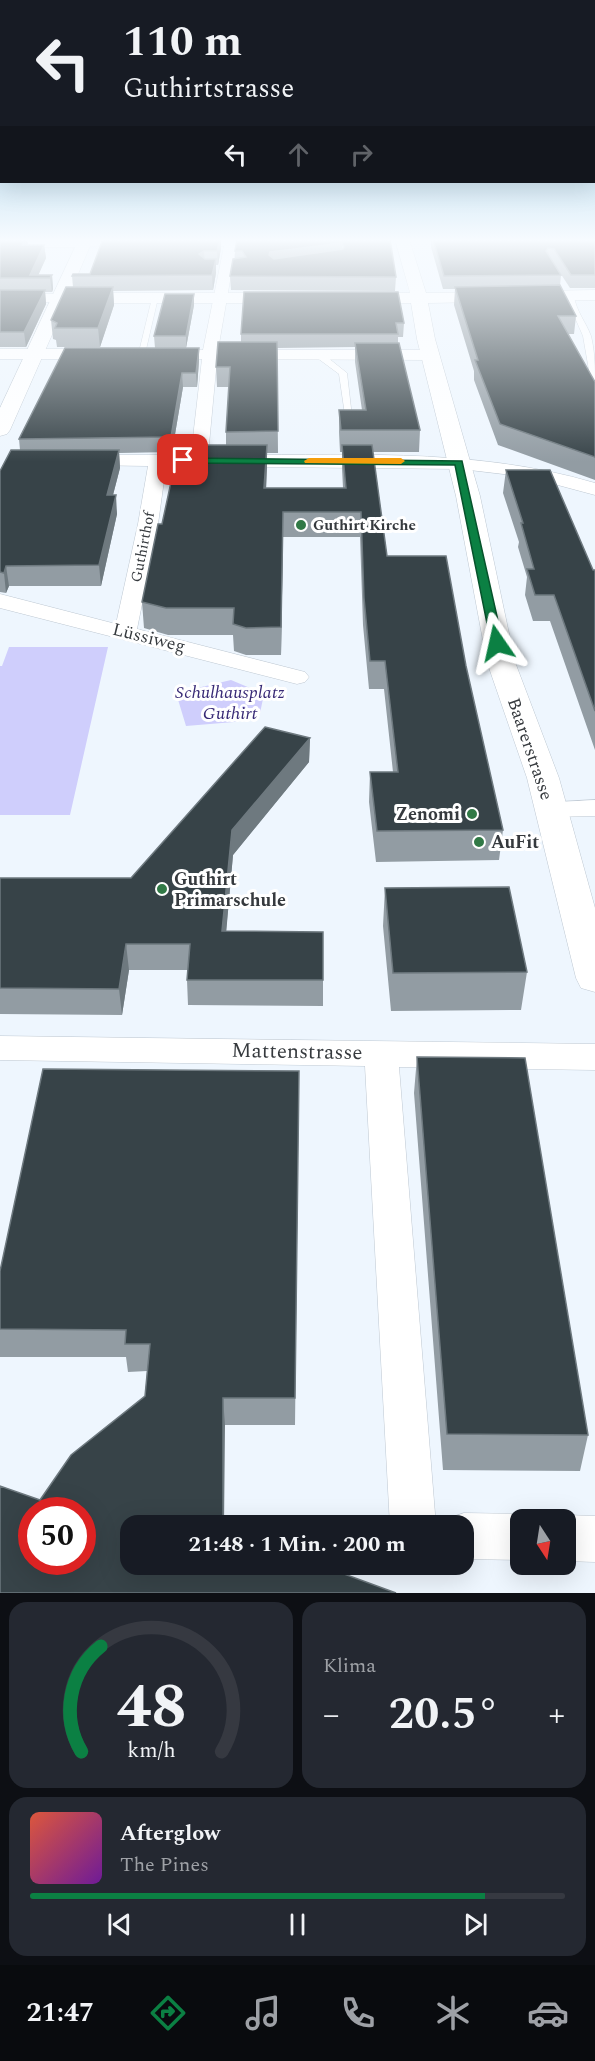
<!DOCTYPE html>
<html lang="de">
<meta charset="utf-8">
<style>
:root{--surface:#171b24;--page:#242831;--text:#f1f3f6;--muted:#9ea1a6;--line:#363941;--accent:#0b8043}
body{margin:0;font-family:Spectral,serif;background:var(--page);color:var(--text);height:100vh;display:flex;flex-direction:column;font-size:22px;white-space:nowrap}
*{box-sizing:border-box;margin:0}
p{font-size:20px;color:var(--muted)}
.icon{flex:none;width:33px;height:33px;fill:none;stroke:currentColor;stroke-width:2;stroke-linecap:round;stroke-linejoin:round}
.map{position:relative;height:1593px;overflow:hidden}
.side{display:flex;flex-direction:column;gap:9px;padding:9px;background:#0d0f14;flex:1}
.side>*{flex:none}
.guide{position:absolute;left:0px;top:0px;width:596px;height:183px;box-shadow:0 6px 24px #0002;background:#171b24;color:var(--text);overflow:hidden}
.needle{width:39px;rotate:168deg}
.tools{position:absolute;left:510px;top:1509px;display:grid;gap:12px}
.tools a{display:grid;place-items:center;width:66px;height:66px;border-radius:12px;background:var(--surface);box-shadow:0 6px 24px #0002;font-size:30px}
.speed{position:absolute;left:18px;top:1497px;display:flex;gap:12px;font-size:30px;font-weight:700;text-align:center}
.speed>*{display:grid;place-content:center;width:78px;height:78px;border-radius:50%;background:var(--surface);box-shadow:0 6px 24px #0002;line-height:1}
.speed .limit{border:9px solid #d22;background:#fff;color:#111}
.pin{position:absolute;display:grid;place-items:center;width:51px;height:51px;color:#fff;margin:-26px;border-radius:12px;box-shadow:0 3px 9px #0006}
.me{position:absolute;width:66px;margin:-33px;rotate:349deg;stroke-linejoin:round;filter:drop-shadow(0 0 4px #0008)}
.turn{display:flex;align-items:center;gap:21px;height:126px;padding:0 24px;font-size:27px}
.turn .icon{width:78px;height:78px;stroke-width:2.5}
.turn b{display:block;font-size:42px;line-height:51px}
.lanes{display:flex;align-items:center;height:57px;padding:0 24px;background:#0003;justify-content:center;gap:30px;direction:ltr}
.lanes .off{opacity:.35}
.big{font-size:45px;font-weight:700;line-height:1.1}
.side .tile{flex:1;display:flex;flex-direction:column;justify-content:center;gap:9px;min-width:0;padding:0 21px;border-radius:18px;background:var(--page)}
.side .dial{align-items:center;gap:0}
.dial svg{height:156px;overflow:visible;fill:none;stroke:var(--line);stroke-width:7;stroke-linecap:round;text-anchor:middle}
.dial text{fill:var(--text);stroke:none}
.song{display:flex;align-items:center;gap:18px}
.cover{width:72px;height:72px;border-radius:9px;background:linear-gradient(135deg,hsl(10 70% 55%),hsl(280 70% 35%))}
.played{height:6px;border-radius:3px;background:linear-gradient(90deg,var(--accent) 85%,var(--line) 85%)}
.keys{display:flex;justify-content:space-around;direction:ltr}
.heat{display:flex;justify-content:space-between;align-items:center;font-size:33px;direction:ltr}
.side .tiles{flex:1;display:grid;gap:9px;grid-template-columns:1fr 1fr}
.tile:last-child{grid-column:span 2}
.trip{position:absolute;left:120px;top:1515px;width:354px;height:60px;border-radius:18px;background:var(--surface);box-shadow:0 6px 24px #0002;font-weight:700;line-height:60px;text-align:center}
.menu{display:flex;height:96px;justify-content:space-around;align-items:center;background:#090b0e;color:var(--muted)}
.menu .icon{width:42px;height:42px}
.menu .selected{color:var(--accent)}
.menu b{font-size:27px;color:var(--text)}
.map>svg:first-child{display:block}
</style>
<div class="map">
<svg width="595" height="1593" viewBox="0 0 595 1593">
<rect width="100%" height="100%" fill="#eef6fe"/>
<path fill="#cfcefc" d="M 9,647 L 108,647 L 70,815 L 0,815 L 0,666 L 2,666 Z
M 231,680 L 264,694 L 260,713 L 234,722 L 186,726 L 176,693 Z"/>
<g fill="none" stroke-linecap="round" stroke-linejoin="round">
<defs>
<path id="lane" d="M 571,294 L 574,296 C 576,311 586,322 591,336 C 595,352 595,368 595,384 L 591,382 L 583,336 L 569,304 L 568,296 Z
M 155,296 L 158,298 L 145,354 L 138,356 L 152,298 Z
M 316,353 L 322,353 L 347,373 L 352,417 L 345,415 L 339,374 L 316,357 Z"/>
<path id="street" d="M 137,239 L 141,240 L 141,246 L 0,248 L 0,240 Z
M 184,239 L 274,239 L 278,242 L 272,246 L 236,246 L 218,350 L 431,350 L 439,355 L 431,360 L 217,359 L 208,455 C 338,456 470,446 595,483 L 595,495 L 528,477 L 461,469 L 166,466 L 158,524 L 137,629 L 305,672 L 309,677 L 305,682 L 297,684 L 0,608 L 0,594 L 116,624 L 138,524 L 148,466 L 82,465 L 76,464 L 73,460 L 76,456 L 82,455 L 191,455 L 202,359 L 163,359 L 155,354 L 163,349 L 203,350 L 224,246 L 180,246 L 180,240 Z
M 0,294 L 59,294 L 66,298 L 59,302 L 0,302 Z
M 0,349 L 97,349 L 105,354 L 97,359 L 0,359 Z
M 595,800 L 595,816 L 551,817 L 541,815 L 537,809 L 541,803 Z
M 0,1036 L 595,1044 L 595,1070 L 399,1067 L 436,1526 L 390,1526 L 365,1066 L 0,1060 Z
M 464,1513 L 520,1514 L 534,1520 L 520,1520 L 520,1560 L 464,1559 L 464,1526 L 445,1526 L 447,1519 Z
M 566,1515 L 595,1516 L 595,1562 L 566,1561 L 566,1520 L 554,1520 Z"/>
<path id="secondary" d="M 79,239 L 93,239 L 70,293 L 288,293 L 296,298 L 288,303 L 66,303 L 10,430 L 7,434 L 0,436 L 0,408 Z
M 395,239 L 409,239 L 426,293 L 595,290 L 595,300 L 428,303 L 435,339 L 480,496 L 515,662 L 559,778 L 595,908 L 595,992 L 581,988 L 576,978 L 527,778 L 487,662 L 456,496 L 417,339 L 411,303 L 397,303 L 389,298 L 397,293 L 410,293 Z"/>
</defs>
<use href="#lane" stroke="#bec8d2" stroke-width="1"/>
<use href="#street" stroke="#bec8d2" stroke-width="1"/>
<use href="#secondary" stroke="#bec8d2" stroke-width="1"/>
<use href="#lane" fill="#fff" fill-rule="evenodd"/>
<use href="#street" fill="#fff" fill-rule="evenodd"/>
<use href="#secondary" fill="#fff" fill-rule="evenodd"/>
</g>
<path fill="#929ca3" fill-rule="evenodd" d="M 0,239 L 28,245 L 44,245 L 46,258 L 38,275 L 52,275 L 53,289 L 52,292 L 45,292 L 46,304 L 26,347 L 0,347 Z
M 103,239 L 221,239 L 221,248 L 218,265 L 216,265 L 216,273 L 213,290 L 113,291 L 114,305 L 100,347 L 57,347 L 56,340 L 53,339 L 51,320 L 73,287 L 72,276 L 90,274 Z
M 390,239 L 396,277 L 395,291 L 231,290 L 230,276 L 235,259 L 235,251 Z
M 431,239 L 595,239 L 595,288 L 570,288 L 553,262 L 561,275 L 560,285 L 576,316 L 574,334 L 568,334 L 595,382 L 595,480 L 498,445 L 474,380 L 474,371 L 454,305 L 455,289 L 443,289 L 431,247 Z
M 244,292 L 404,323 L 403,337 L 398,337 L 398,343 L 420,430 L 419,452 L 373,452 L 387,556 L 466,666 L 503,830 L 499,860 L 376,862 L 369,802 L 370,772 L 393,772 L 384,689 L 369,689 L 363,625 L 360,537 L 283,537 L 281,655 L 246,655 L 234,651 L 233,635 L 168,635 L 144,628 L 142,602 L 162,524 L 226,445 L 226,432 L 229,387 L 217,387 L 216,367 L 241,342 L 241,334 ZM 355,347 L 355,362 L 362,410 L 339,410 L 339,432 L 340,452 L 342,452 L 342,468 L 343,488 L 266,488 L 267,453 L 278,453 L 277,348 Z
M 194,294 L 194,305 L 186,348 L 155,348 L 154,336 Z
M 199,361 L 197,387 L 183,387 L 172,452 L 119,453 L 120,468 L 113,495 L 117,514 L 101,586 L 9,586 L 6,593 L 0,592 L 0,471 L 20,450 L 19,439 Z
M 506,470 L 593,570 L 595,570 L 595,750 L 550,621 L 533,621 L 525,595 L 527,577 L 518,547 L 519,542 L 503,493 Z
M 310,738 L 309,762 L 233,855 L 226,931 L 323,980 L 323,1006 L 188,1005 L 187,980 L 188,970 L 129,970 L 122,1015 L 0,1014 L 0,878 L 131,878 Z
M 385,888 L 527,972 L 521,1010 L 391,1011 L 383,926 Z
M 417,1057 L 588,1435 L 580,1471 L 443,1470 L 414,1093 Z
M 299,1071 L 295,1425 L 225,1425 L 130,1526 L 40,1500 L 145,1396 L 147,1371 L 128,1372 L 126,1357 L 0,1357 L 0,1271 Z"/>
<path fill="#6e797f" d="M 26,239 L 27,239 L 29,250 L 22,245 Z
M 220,239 L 221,239 L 221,248 L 218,265 L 217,251 Z
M 342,243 L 342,256 L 271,266 L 269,255 L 270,252 Z
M 44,245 L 46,258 L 37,278 L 30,275 Z
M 204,251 L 205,265 L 199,254 Z
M 216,259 L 216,273 L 213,290 L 212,275 Z
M 52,275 L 53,289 L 52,292 L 50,278 Z
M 113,287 L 114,305 L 100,347 L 98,328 Z
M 45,290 L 46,304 L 26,347 L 24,332 Z
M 194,294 L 194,305 L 186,348 L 186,336 Z
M 199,348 L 199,361 L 197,387 L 196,373 Z
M 182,373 L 183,387 L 172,452 L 171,437 Z
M 267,445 L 267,468 L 265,513 L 264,488 Z
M 119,450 L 120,468 L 108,514 L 107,495 Z
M 116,495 L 117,514 L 101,586 L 99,565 Z
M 283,512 L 283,537 L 281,655 L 281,627 Z
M 6,566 L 9,586 L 6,593 L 4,573 Z
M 310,738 L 309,762 L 233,855 L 224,957 L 222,931 L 232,830 Z
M 126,944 L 129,970 L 122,1015 L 119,989 Z
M 223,1398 L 225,1425 L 224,1526 L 223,1526 Z"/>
<path fill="#374348" stroke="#6e797f" stroke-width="1.5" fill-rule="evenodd" d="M 0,239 L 26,239 L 22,245 L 44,245 L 30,275 L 52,275 L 50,278 L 0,278 Z
M 103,239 L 220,239 L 217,251 L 204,251 L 199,254 L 205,259 L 216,259 L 212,275 L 72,276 L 73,274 L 90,274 Z
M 237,239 L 390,239 L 396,277 L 230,276 L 233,259 L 246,257 L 242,251 L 235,251 ZM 342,243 L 344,247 L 343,249 L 274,259 L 269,255 L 270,252 Z
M 433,239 L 595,239 L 595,275 L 571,275 L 554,249 L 548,248 L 546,251 L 561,275 L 444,276 Z
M 560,285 L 576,316 L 558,316 L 595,382 L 595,457 L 500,424 L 475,360 L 478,360 L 455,287 Z
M 66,287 L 113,287 L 98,328 L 55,328 L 57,323 L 51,320 Z
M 0,290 L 45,290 L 24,332 L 0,332 Z
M 244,292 L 398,292 L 404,323 L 396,323 L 398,334 L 241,334 Z
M 165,294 L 194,294 L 186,336 L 154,336 Z
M 218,342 L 277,342 L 278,431 L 226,432 L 230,367 L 216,367 Z
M 355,343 L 399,343 L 420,430 L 341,430 L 339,410 L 366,410 Z
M 65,348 L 199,348 L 196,373 L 182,373 L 171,437 L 19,439 Z
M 179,445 L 267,445 L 264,488 L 346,488 L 342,445 L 372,445 L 387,556 L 446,556 L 466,666 L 503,830 L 377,831 L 370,772 L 398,772 L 385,661 L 370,661 L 364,598 L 361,512 L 283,512 L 281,627 L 246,628 L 233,624 L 234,608 L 166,608 L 142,602 L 158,524 L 162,524 Z
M 11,450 L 119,450 L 107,495 L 116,495 L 99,565 L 6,566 L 4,573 L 0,572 L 0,471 Z
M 506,470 L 550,470 L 593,570 L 595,570 L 595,711 L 554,595 L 535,595 L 527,569 L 534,569 L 521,523 L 523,523 Z
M 265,727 L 310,738 L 232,830 L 222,931 L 323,932 L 323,980 L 187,980 L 190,944 L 126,944 L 119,989 L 0,988 L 0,878 L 131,878 Z
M 509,887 L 527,972 L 393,973 L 385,888 Z
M 417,1057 L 525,1058 L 588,1435 L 447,1434 Z
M 43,1069 L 299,1071 L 295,1398 L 223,1398 L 223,1526 L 130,1526 L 130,1564 L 317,1564 L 396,1593 L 0,1593 L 0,1486 L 40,1500 L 71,1455 L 145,1396 L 150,1344 L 125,1344 L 126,1330 L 0,1329 L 0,1271 ZM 32,1510 L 82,1510 L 82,1562 L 32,1562 Z"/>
<linearGradient id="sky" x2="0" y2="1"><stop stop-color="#6fb8dd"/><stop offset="0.52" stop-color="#f7fbff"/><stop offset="1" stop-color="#f7fbff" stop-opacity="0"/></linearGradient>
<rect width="595" height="462" fill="url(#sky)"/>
<path fill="#0b8043" stroke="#07532c" stroke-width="1.5" d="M 180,458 L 462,461 L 503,643 L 497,647 L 491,643 L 455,465 L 183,463 L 178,460 Z"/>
<path fill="#f59e0b" d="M 309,458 L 401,458 L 405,461 L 401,464 L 305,463 L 304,461 Z"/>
<g fill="#317946" stroke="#fff" stroke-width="2">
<circle cx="301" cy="525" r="6"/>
<circle cx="472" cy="814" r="6"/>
<circle cx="479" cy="842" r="6"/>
<circle cx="162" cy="889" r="6"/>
</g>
<g text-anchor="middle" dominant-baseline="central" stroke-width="6" stroke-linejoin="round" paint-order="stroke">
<g font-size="15" font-weight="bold" fill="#363a3e" stroke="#fff" text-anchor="start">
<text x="313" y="525">Guthirt Kirche</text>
</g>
<g font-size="15" fill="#363a3e" stroke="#fff">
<text transform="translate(143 547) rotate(-79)">Guthirthof</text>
</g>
<g font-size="18" fill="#363a3e" stroke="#fff">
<text transform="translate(149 638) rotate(14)">Lüssiweg</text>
<text transform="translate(530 749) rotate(71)">Baarerstrasse</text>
</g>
<g font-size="18" font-style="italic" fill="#382a76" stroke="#fff">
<text x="230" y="692">Schulhausplatz<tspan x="230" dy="21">Guthirt</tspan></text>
</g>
<g font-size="18" font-weight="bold" fill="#363a3e" stroke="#fff" text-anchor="start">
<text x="460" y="814" text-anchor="end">Zenomi</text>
<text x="491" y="842">AuFit</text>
<text x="174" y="879">Guthirt<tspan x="174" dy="21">Primarschule</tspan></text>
</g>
<g font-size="21" fill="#363a3e" stroke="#fff">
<text transform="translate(297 1052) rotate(1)">Mattenstrasse</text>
</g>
</g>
</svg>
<div class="tools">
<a><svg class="needle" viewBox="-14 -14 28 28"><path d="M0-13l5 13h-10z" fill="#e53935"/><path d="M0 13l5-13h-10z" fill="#9ea1a6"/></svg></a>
</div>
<div class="speed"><div class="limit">50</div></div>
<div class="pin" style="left:183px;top:460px;background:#d93025"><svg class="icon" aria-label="arrive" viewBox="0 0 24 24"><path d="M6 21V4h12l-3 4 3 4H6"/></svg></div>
<svg class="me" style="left:497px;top:643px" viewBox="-20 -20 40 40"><path d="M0-17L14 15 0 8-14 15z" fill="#0b8043" stroke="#fff" stroke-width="4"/></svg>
<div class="trip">21:48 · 1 Min. · 200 m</div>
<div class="guide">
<div class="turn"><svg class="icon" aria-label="left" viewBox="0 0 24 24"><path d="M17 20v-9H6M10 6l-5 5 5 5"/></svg><div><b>110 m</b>Guthirtstrasse</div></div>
<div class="lanes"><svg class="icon" aria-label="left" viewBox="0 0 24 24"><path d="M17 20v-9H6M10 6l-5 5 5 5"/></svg><svg class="icon off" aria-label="ahead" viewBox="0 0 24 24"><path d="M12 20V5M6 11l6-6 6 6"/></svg><svg class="icon off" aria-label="right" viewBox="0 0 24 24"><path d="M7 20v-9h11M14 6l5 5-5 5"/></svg></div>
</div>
</div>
<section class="side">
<div class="tiles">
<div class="tile dial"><svg viewBox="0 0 100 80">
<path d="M14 69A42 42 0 1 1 86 69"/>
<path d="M14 69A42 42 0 0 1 24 15" stroke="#0b8043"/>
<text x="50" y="56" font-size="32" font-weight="700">48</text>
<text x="50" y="72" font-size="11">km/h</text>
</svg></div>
<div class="tile"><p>Klima</p>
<div class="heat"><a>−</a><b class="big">20.5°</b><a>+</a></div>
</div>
<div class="tile">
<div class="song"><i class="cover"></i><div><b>Afterglow</b><p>The Pines</p></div></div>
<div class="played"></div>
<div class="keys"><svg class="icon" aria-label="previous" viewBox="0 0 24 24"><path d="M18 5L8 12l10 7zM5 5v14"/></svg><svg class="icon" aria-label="pause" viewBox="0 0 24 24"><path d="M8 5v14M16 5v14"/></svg><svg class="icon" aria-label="next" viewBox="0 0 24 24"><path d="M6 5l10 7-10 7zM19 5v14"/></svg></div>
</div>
</div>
</section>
<nav class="menu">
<b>21:47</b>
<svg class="icon selected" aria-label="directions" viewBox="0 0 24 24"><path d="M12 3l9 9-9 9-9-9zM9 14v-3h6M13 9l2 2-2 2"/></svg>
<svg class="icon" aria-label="music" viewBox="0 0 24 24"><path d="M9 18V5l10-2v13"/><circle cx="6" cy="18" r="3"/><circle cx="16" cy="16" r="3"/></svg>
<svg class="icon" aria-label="phone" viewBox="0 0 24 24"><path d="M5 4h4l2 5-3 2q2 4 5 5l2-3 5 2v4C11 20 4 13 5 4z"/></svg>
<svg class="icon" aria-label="climate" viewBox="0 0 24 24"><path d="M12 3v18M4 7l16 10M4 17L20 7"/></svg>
<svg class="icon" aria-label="car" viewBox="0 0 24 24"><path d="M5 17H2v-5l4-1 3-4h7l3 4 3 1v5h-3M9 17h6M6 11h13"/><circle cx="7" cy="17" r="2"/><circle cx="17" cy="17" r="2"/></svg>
</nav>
